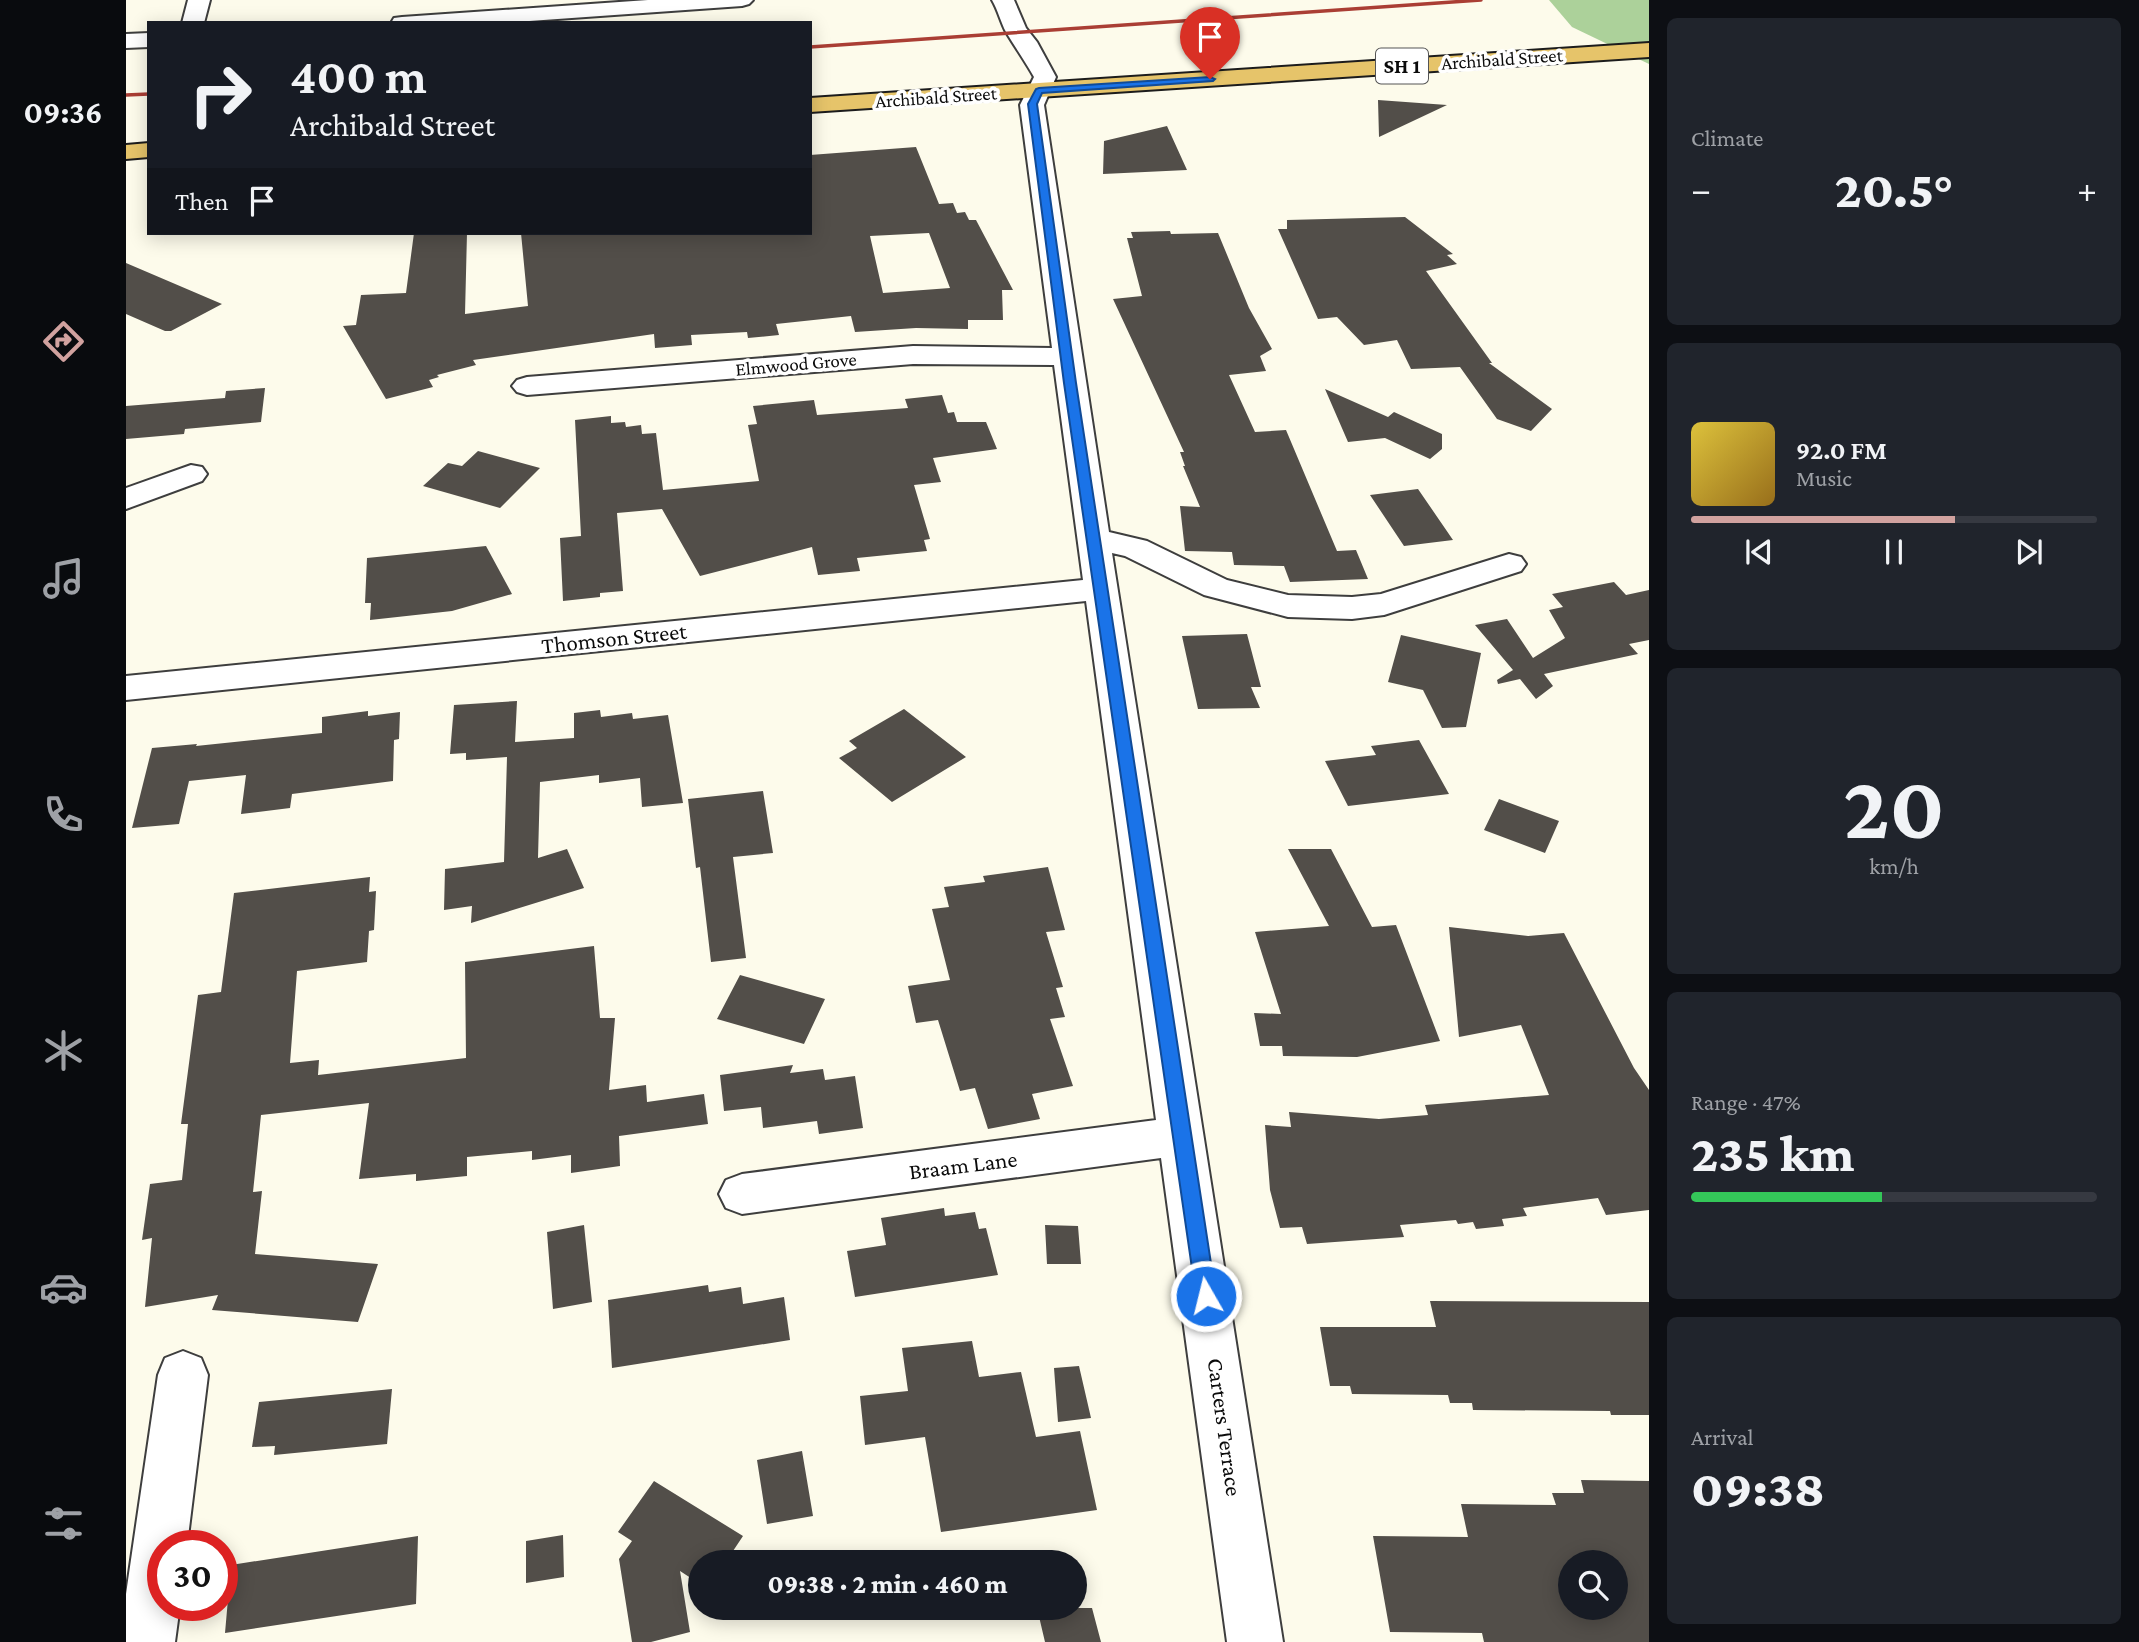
<!DOCTYPE html>
<meta charset="utf-8">
<style>
:root{--surface:#171b24;--page:#20242c;--text:#f1f3f6;--muted:#9ea1a6;--line:#363941;--accent:#d1a29f}
body{margin:0;font-family:"Crimson Pro",serif;background:var(--page);color:var(--text);height:100vh;display:flex;flex-direction:column;font-size:26px;white-space:nowrap}
*{box-sizing:border-box;margin:0}
p{font-size:23px;color:var(--muted)}
.icon{flex:none;width:38px;height:38px;fill:none;stroke:currentColor;stroke-width:2;stroke-linecap:round;stroke-linejoin:round}
.map{position:relative;flex:1;overflow:hidden}
.side{display:flex;flex-direction:column;gap:18px;padding:18px;background:#0d0f14;width:490px}
.side>*{flex:none}
.banner{position:absolute;left:21px;top:21px;width:665px;height:214px;border-radius:0px;box-shadow:0 4px 18px #0003;background:#171b24;color:var(--text);overflow:hidden}
.controls{position:absolute;left:1432px;top:1550px;display:grid;gap:14px}
.controls a{display:grid;place-items:center;width:70px;height:70px;border-radius:50%;background:var(--surface);box-shadow:0 4px 18px #0003;font-size:35px}
.speed{position:absolute;left:21px;top:1530px;display:flex;gap:14px;font-size:35px;font-weight:700;text-align:center}
.speed>*{display:grid;place-content:center;width:91px;height:91px;border-radius:50%;background:var(--surface);box-shadow:0 4px 18px #0003;line-height:1}
.speed .limit{border:10px solid #d22;background:#fff;color:#111}
.pin{position:absolute;display:grid;place-items:center;width:60px;height:60px;color:#fff;margin:-72px -30px;border-radius:50% 50% 50% 0;rotate:-45deg;box-shadow:0 0 7px #0007}
.pin .icon{rotate:45deg}
.me{position:absolute;width:77px;margin:-38px;rotate:352deg;stroke-linejoin:round;filter:drop-shadow(0 0 5px #0008)}
.turn{display:flex;align-items:center;gap:24px;height:147px;padding:0 28px;font-size:32px}
.turn .icon{width:91px;height:91px;stroke-width:2.5}
.turn b{display:block;font-size:49px;line-height:60px}
.then{display:flex;align-items:center;height:66px;padding:0 28px;background:#0003;gap:14px;font-size:26px}
.big{font-size:52px;font-weight:800;line-height:1.1}
.side .widget{flex:1;display:flex;flex-direction:column;justify-content:center;gap:10px;min-width:0;padding:0 24px;border-radius:10px;background:var(--page)}
.side .dial{align-items:center;gap:0}
.dial b{font-size:91px;line-height:1}
.song{display:flex;align-items:center;gap:21px}
.cover{width:84px;height:84px;border-radius:10px;background:linear-gradient(135deg,hsl(50 70% 55%),hsl(40 70% 35%))}
.played{height:7px;border-radius:4px;background:linear-gradient(90deg,var(--accent) 65%,var(--line) 65%)}
.keys{display:flex;justify-content:space-around;direction:ltr}
.heat{display:flex;justify-content:space-between;align-items:center;font-size:38px;direction:ltr}
.charge{height:10px;border-radius:5px;background:linear-gradient(90deg,#34c759 47%,var(--line) 0)}
.trip{position:absolute;left:562px;top:1550px;width:399px;height:70px;border-radius:35px;background:var(--surface);box-shadow:0 4px 18px #0003;font-weight:800;line-height:70px;text-align:center}
main{display:flex;flex:1;min-height:0}
.dock{display:flex;flex-direction:column;width:126px;justify-content:space-around;align-items:center;background:#090b0e;color:var(--muted)}
.dock .icon{width:49px;height:49px}
.dock .active{color:var(--accent)}
.dock b{font-size:32px;color:var(--text)}
.map>svg:first-child{display:block}
</style>
<main>
<nav class="dock">
<b>09:36</b>
<svg class="icon active" aria-label="directions" viewBox="0 0 24 24"><path d="M12 3l9 9-9 9-9-9zM9 14v-3h6M13 9l2 2-2 2"/></svg>
<svg class="icon" aria-label="music" viewBox="0 0 24 24"><path d="M9 18V5l10-2v13"/><circle cx="6" cy="18" r="3"/><circle cx="16" cy="16" r="3"/></svg>
<svg class="icon" aria-label="phone" viewBox="0 0 24 24"><path d="M5 4h4l2 5-3 2q2 4 5 5l2-3 5 2v4C11 20 4 13 5 4z"/></svg>
<svg class="icon" aria-label="climate" viewBox="0 0 24 24"><path d="M12 3v18M4 7l16 10M4 17L20 7"/></svg>
<svg class="icon" aria-label="car" viewBox="0 0 24 24"><path d="M5 17H2v-5l4-1 3-4h7l3 4 3 1v5h-3M9 17h6M6 11h13"/><circle cx="7" cy="17" r="2"/><circle cx="17" cy="17" r="2"/></svg>
<svg class="icon" aria-label="filters" viewBox="0 0 24 24"><path d="M4 7h16M4 17h16"/><circle cx="9" cy="7" r="2"/><circle cx="15" cy="17" r="2"/></svg>
</nav>
<div class="map">
<svg width="1523" height="1642" viewBox="0 0 1523 1642">
<rect width="100%" height="100%" fill="#fdfbeb"/>
<path fill="#acd19a" d="M 1423,0 L 1523,0 L 1523,64 L 1446,27 Z"/>
<path fill="#524e49" fill-rule="evenodd" d="M 1252,100 L 1321,105 L 1253,137 Z
M 1041,126 L 1061,170 L 977,174 L 978,141 Z
M 790,147 L 813,204 L 827,203 L 831,213 L 839,212 L 843,220 L 850,220 L 887,290 L 876,290 L 877,320 L 842,320 L 842,329 L 790,328 L 729,332 L 725,316 L 650,324 L 653,335 L 622,338 L 621,332 L 565,335 L 566,345 L 529,348 L 528,334 L 347,360 L 350,365 L 311,375 L 313,377 L 303,380 L 307,387 L 260,399 L 217,326 L 230,325 L 235,295 L 280,293 L 288,233 L 341,233 L 339,314 L 402,306 L 395,233 L 684,233 L 684,155 ZM 803,233 L 824,288 L 757,293 L 744,236 Z
M 1279,217 L 1327,254 L 1321,255 L 1331,264 L 1300,271 L 1366,363 L 1363,363 L 1426,409 L 1405,431 L 1371,419 L 1334,367 L 1285,369 L 1271,340 L 1238,345 L 1211,317 L 1192,319 L 1152,229 L 1161,229 L 1161,220 Z
M 1044,231 L 1045,234 L 1092,233 L 1123,308 L 1146,349 L 1134,356 L 1140,371 L 1103,375 L 1129,432 L 1160,430 L 1211,551 L 1230,550 L 1242,579 L 1164,582 L 1158,566 L 1108,565 L 1106,552 L 1059,551 L 1054,506 L 1074,507 L 1057,466 L 1059,466 L 1054,452 L 1058,452 L 987,299 L 1016,296 L 1001,238 L 1007,238 L 1005,232 Z
M 0,263 L 96,304 L 45,331 L 39,331 L 0,314 Z
M 139,388 L 135,422 L 59,429 L 58,434 L 0,439 L 0,406 L 99,398 L 100,391 Z
M 1199,389 L 1262,417 L 1268,412 L 1316,434 L 1316,449 L 1304,459 L 1259,438 L 1222,442 Z
M 816,395 L 822,413 L 828,412 L 831,422 L 860,422 L 871,449 L 807,458 L 815,482 L 788,485 L 804,539 L 798,540 L 801,551 L 731,558 L 734,571 L 692,575 L 686,547 L 574,576 L 536,509 L 491,513 L 497,591 L 474,593 L 474,597 L 437,601 L 434,538 L 455,536 L 449,420 L 485,416 L 485,423 L 499,422 L 500,427 L 515,425 L 516,434 L 530,433 L 537,490 L 633,481 L 622,425 L 631,424 L 627,406 L 688,400 L 691,415 L 782,408 L 779,399 Z
M 352,451 L 414,468 L 374,508 L 297,486 L 322,463 L 336,466 Z
M 1292,489 L 1327,540 L 1278,546 L 1244,495 Z
M 360,546 L 386,594 L 326,611 L 244,620 L 245,603 L 239,603 L 241,558 Z
M 1488,582 L 1500,595 L 1523,590 L 1523,640 L 1503,644 L 1512,654 L 1418,674 L 1427,686 L 1410,699 L 1394,679 L 1372,684 L 1371,680 L 1387,670 L 1349,625 L 1381,619 L 1407,658 L 1439,638 L 1423,610 L 1437,607 L 1426,594 Z
M 1121,634 L 1135,687 L 1125,687 L 1134,708 L 1072,709 L 1056,636 Z
M 1275,635 L 1355,653 L 1340,727 L 1316,728 L 1297,690 L 1262,682 Z
M 391,701 L 389,742 L 448,738 L 448,713 L 474,710 L 475,717 L 506,713 L 507,719 L 542,715 L 557,803 L 516,807 L 514,778 L 473,783 L 473,775 L 414,782 L 412,858 L 441,849 L 458,888 L 345,923 L 346,906 L 318,910 L 319,869 L 378,862 L 381,757 L 340,760 L 340,753 L 324,754 L 328,705 Z
M 778,709 L 840,757 L 766,802 L 713,758 L 731,748 L 723,741 Z
M 242,711 L 242,716 L 274,712 L 273,739 L 268,740 L 267,781 L 166,794 L 164,808 L 115,814 L 120,775 L 63,781 L 53,824 L 6,828 L 26,748 L 71,744 L 70,746 L 196,733 L 196,717 Z
M 1293,740 L 1323,794 L 1222,806 L 1199,761 L 1250,755 L 1245,746 Z
M 637,791 L 647,853 L 607,857 L 620,958 L 585,962 L 574,867 L 570,868 L 562,799 Z
M 1373,799 L 1433,821 L 1419,853 L 1358,830 Z
M 1162,849 L 1205,849 L 1246,927 L 1270,925 L 1314,1041 L 1231,1057 L 1157,1056 L 1156,1046 L 1134,1046 L 1128,1013 L 1155,1014 L 1129,932 L 1203,926 Z
M 922,867 L 939,930 L 920,932 L 937,987 L 930,988 L 939,1017 L 924,1019 L 947,1086 L 906,1094 L 914,1119 L 862,1129 L 849,1088 L 834,1091 L 812,1020 L 790,1023 L 782,986 L 824,980 L 806,909 L 823,907 L 818,887 L 859,882 L 857,876 Z
M 244,877 L 243,892 L 250,891 L 248,930 L 243,931 L 241,962 L 171,971 L 164,1063 L 193,1060 L 192,1075 L 340,1058 L 339,962 L 468,946 L 474,1018 L 489,1018 L 483,1090 L 520,1085 L 521,1102 L 578,1094 L 582,1124 L 493,1136 L 494,1166 L 445,1173 L 445,1155 L 406,1160 L 406,1151 L 341,1157 L 341,1176 L 290,1181 L 290,1174 L 233,1179 L 243,1103 L 135,1115 L 127,1192 L 136,1191 L 129,1254 L 252,1264 L 232,1322 L 86,1310 L 92,1295 L 19,1307 L 26,1238 L 16,1240 L 24,1184 L 56,1180 L 62,1124 L 55,1124 L 72,995 L 95,992 L 108,893 Z
M 1323,927 L 1402,936 L 1438,933 L 1508,1068 L 1523,1090 L 1523,1210 L 1480,1215 L 1472,1198 L 1397,1208 L 1401,1216 L 1376,1219 L 1378,1226 L 1350,1229 L 1347,1222 L 1332,1224 L 1330,1220 L 1274,1225 L 1278,1237 L 1181,1244 L 1176,1227 L 1154,1228 L 1144,1190 L 1139,1125 L 1165,1127 L 1163,1112 L 1253,1119 L 1302,1115 L 1299,1105 L 1423,1095 L 1395,1025 L 1333,1037 Z
M 614,975 L 699,999 L 678,1044 L 591,1019 Z
M 667,1065 L 664,1073 L 697,1069 L 699,1080 L 729,1076 L 737,1128 L 693,1134 L 691,1121 L 637,1128 L 635,1107 L 598,1111 L 594,1075 Z
M 818,1208 L 819,1216 L 849,1212 L 853,1229 L 860,1228 L 872,1275 L 729,1297 L 721,1251 L 760,1245 L 755,1218 Z
M 458,1225 L 466,1302 L 427,1309 L 421,1232 Z
M 919,1225 L 952,1226 L 955,1264 L 921,1264 Z
M 582,1285 L 583,1292 L 615,1287 L 617,1304 L 658,1297 L 664,1340 L 486,1368 L 482,1300 Z
M 1304,1301 L 1523,1302 L 1523,1415 L 1485,1415 L 1484,1411 L 1347,1410 L 1346,1403 L 1324,1403 L 1322,1395 L 1226,1394 L 1224,1386 L 1204,1386 L 1194,1327 L 1310,1327 Z
M 846,1341 L 853,1377 L 895,1372 L 910,1437 L 954,1431 L 971,1510 L 815,1532 L 799,1437 L 739,1445 L 734,1396 L 782,1391 L 776,1348 Z
M 953,1366 L 965,1418 L 932,1422 L 928,1368 Z
M 266,1389 L 261,1444 L 148,1455 L 149,1446 L 126,1447 L 133,1402 Z
M 676,1451 L 687,1516 L 641,1524 L 631,1460 Z
M 1455,1480 L 1523,1481 L 1523,1642 L 1358,1642 L 1356,1633 L 1264,1632 L 1247,1536 L 1342,1537 L 1335,1504 L 1430,1505 L 1426,1493 L 1458,1493 ZM 1444,1563 L 1489,1563 L 1489,1608 L 1444,1608 Z
M 528,1481 L 617,1536 L 599,1563 L 574,1563 L 574,1584 L 554,1571 L 564,1632 L 525,1642 L 506,1642 L 493,1559 L 506,1541 L 492,1532 Z
M 437,1535 L 438,1577 L 400,1583 L 400,1541 Z
M 292,1536 L 290,1604 L 99,1633 L 105,1565 Z
M 911,1608 L 966,1608 L 975,1642 L 919,1642 Z"/>
<g fill="none" stroke-linecap="round" stroke-linejoin="round">
<defs>
<path id="minor" d="M 62,0 L 84,0 L 78,23 L 56,23 Z
M 522,0 L 627,0 L 623,4 L 616,6 L 375,23 L 265,23 L 268,18 L 276,17 Z
M 866,0 L 888,0 L 900,28 L 911,42 L 930,77 L 918,105 L 983,532 L 1021,541 L 1101,580 L 1162,595 L 1226,597 L 1255,594 L 1383,554 L 1395,557 L 1400,564 L 1395,571 L 1258,615 L 1226,619 L 1162,617 L 1078,595 L 999,556 L 986,553 L 1157,1642 L 1101,1642 L 1035,1158 L 616,1214 L 600,1208 L 593,1194 L 600,1180 L 616,1174 L 1030,1120 L 960,601 L 0,700 L 0,676 L 957,580 L 928,365 L 787,364 L 401,395 L 391,392 L 386,386 L 391,380 L 401,377 L 787,346 L 926,348 L 894,105 L 908,77 C 899,61 889,47 880,32 C 875,23 872,10 866,0 Z
M 23,33 L 23,47 L 0,48 L 0,34 Z
M 65,465 L 76,467 L 81,474 L 76,481 L 0,509 L 0,488 Z
M 57,1351 L 75,1358 L 82,1375 L 61,1545 L 37,1545 L 37,1605 L 54,1605 L 49,1642 L 0,1642 L 0,1594 L 32,1375 L 39,1358 Z"/>
<path id="trunk" d="M 1523,43 L 1523,57 L 684,112 L 684,98 Z
M 23,143 L 23,157 L 0,159 L 0,145 Z"/>
</defs>
<use href="#minor" stroke="#3e3e3e" stroke-width="4"/>
<use href="#trunk" stroke="#1c1c1c" stroke-width="4"/>
<use href="#minor" fill="#fff" fill-rule="evenodd"/>
<use href="#trunk" fill="#e6c46a" fill-rule="evenodd"/>
<path stroke="#aa3e34" stroke-width="3.5" d="M 684,47 L 1355,0
M 0,95 L 23,94"/>
</g>
<path fill="#1a73e8" stroke="#114b97" stroke-width="2" d="M 1084,77 L 1089,79 L 1087,81 L 916,93 L 911,104 L 950,383 L 1090,1296 L 1087,1302 L 1080,1305 L 1073,1302 L 1070,1296 L 938,383 L 902,104 L 910,89 L 913,88 Z"/>
<g text-anchor="middle" dominant-baseline="central" stroke-width="7" stroke-linejoin="round" paint-order="stroke">
<g font-size="19" fill="#0b0b0b" stroke="#fff">
<text transform="translate(1376 59) rotate(-4)">Archibald Street</text>
<text transform="translate(810 97) rotate(-4)">Archibald Street</text>
<text transform="translate(670 364) rotate(-5)">Elmwood Grove</text>
</g>
<rect fill="#fff" stroke="#545454" stroke-width="2" x="1250" y="48.5" width="52" height="35" rx="5"/>
<g font-size="21" font-weight="bold" fill="#0b0b0b">
<text x="1276" y="66">SH 1</text>
</g>
<g font-size="23" fill="#0b0b0b" stroke="#fff">
<text transform="translate(488 638) rotate(-6)">Thomson Street</text>
<text transform="translate(837 1165) rotate(-7)">Braam Lane</text>
<text transform="translate(1099 1427) rotate(82)">Carters Terrace</text>
</g>
</g>
</svg>
<div class="controls">
<a><svg class="icon" aria-label="search" viewBox="0 0 24 24"><circle cx="10" cy="10" r="6"/><path d="M15 15l6 6"/></svg></a>
</div>
<div class="speed"><div class="limit">30</div></div>
<div class="pin" style="left:1084px;top:79px;background:#d93025"><svg class="icon" aria-label="arrive" viewBox="0 0 24 24"><path d="M6 21V4h12l-3 4 3 4H6"/></svg></div>
<svg class="me" style="left:1080px;top:1296px" viewBox="-20 -20 40 40"><circle r="17" fill="#1a73e8" stroke="#fff" stroke-width="3"/><path d="M0-11L8 9 0 5-8 9z" fill="#fff"/></svg>
<div class="trip">09:38 · 2 min · 460 m</div>
<div class="banner">
<div class="turn"><svg class="icon" aria-label="right" viewBox="0 0 24 24"><path d="M7 20v-9h11M14 6l5 5-5 5"/></svg><div><b>400 m</b>Archibald Street</div></div>
<div class="then">Then<svg class="icon" aria-label="arrive" viewBox="0 0 24 24"><path d="M6 21V4h12l-3 4 3 4H6"/></svg></div>
</div>
</div>
<section class="side">
<div class="widget"><p>Climate</p>
<div class="heat"><a>−</a><b class="big">20.5°</b><a>+</a></div>
</div>
<div class="widget">
<div class="song"><i class="cover"></i><div><b>92.0 FM</b><p>Music</p></div></div>
<div class="played"></div>
<div class="keys"><svg class="icon" aria-label="previous" viewBox="0 0 24 24"><path d="M18 5L8 12l10 7zM5 5v14"/></svg><svg class="icon" aria-label="pause" viewBox="0 0 24 24"><path d="M8 5v14M16 5v14"/></svg><svg class="icon" aria-label="next" viewBox="0 0 24 24"><path d="M6 5l10 7-10 7zM19 5v14"/></svg></div>
</div>
<div class="widget dial"><b>20</b><p>km/h</p></div>
<div class="widget"><p>Range · 47%</p><b class="big">235 km</b><div class="charge"></div></div>
<div class="widget"><p>Arrival</p><b class="big">09:38</b></div>
</section>
</main>
